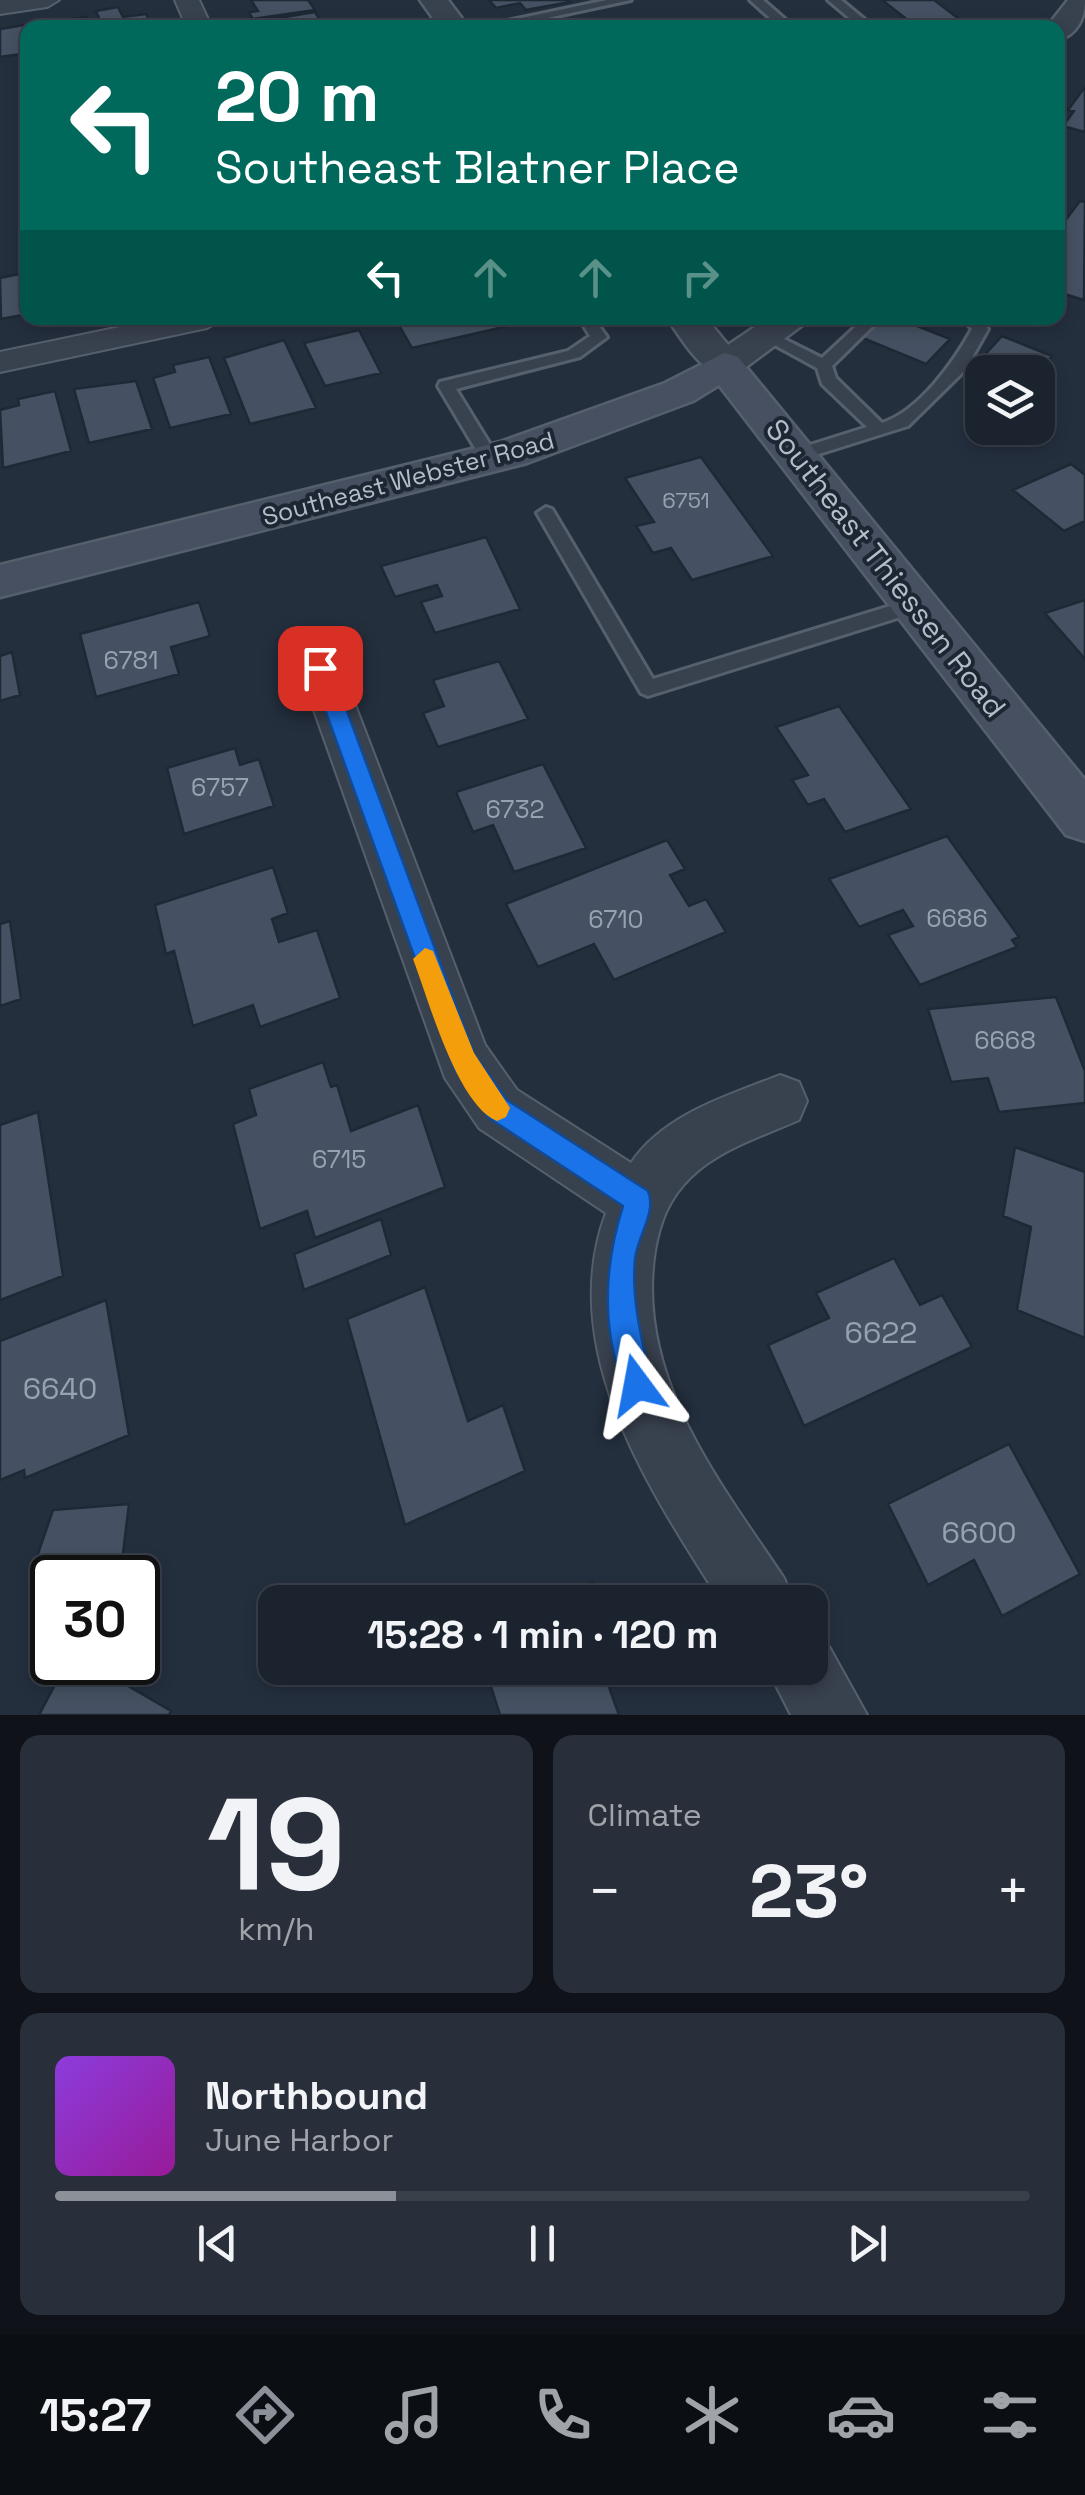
<!DOCTYPE html>
<meta charset="utf-8">
<style>
:root{--surface:#1b232e;--page:#282f3a;--text:#f1f3f6;--muted:#a0a4aa;--line:#39404a;--accent:#8c9099}
body{margin:0;font-family:"Space Grotesk",sans-serif;background:var(--page);color:var(--text);height:100vh;display:flex;flex-direction:column;font-size:38px;white-space:nowrap}
*{box-sizing:border-box;margin:0}
p{font-size:32px;color:var(--muted)}
.icon{flex:none;width:55px;height:55px;fill:none;stroke:currentColor;stroke-width:2;stroke-linecap:round;stroke-linejoin:round}
.map{position:relative;height:1715px;overflow:hidden}
.drawer{display:flex;flex-direction:column;gap:20px;padding:20px;background:#0f1319;flex:1}
.drawer>*{flex:none}
.top-card{position:absolute;left:20px;top:20px;width:1045px;height:305px;border-radius:20px;box-shadow:0 5px 15px #0003,0 0 0 2px var(--line);background:#00695c;color:#fff;overflow:hidden}
.controls{position:absolute;left:965px;top:355px;display:grid;gap:20px}
.controls a{display:grid;place-items:center;width:90px;height:90px;border-radius:20px;background:var(--surface);box-shadow:0 5px 15px #0003,0 0 0 2px var(--line);font-size:50px}
.speed{position:absolute;left:30px;top:1555px;display:flex;gap:20px;font-size:50px;font-weight:700;text-align:center}
.speed>*{display:grid;place-content:center;width:130px;height:130px;border-radius:50%;background:var(--surface);box-shadow:0 5px 15px #0003,0 0 0 2px var(--line);line-height:1}
.speed .limit{border:5px solid #111;border-radius:15px;background:#fff;color:#111}
.pin{position:absolute;display:grid;place-items:center;width:85px;height:85px;color:#fff;margin:-42px;border-radius:20px;box-shadow:0 5px 15px #0006}
.me{position:absolute;width:110px;margin:-55px;rotate:347deg;stroke-linejoin:round;filter:drop-shadow(0 0 8px #0008)}
.turn{display:flex;align-items:center;gap:35px;height:210px;padding:0 30px;font-size:45px}
.turn .icon{width:130px;height:130px;stroke-width:2.5}
.turn b{display:block;font-size:70px;line-height:85px}
.lanes{display:flex;align-items:center;height:95px;padding:0 30px;background:#0003;justify-content:center;gap:50px;direction:ltr}
.lanes .off{opacity:.35}
.big{font-size:75px;font-weight:700;line-height:1.1}
.drawer .card{flex:1;display:flex;flex-direction:column;justify-content:center;gap:15px;min-width:0;padding:0 35px;border-radius:20px;background:var(--page)}
.drawer .dial{align-items:center;gap:0}
.dial b{font-size:130px;line-height:1}
.song{display:flex;align-items:center;gap:30px}
.cover{width:120px;height:120px;border-radius:15px;background:linear-gradient(135deg,hsl(270 70% 55%),hsl(300 70% 35%))}
.played{height:10px;border-radius:5px;background:linear-gradient(90deg,var(--accent) 35%,var(--line) 35%)}
.keys{display:flex;justify-content:space-around;direction:ltr}
.heat{display:flex;justify-content:space-between;align-items:center;font-size:55px;direction:ltr}
.drawer .tiles{flex:1;display:grid;gap:20px;grid-template-columns:1fr 1fr}
.card:last-child{grid-column:span 2}
.trip{position:absolute;left:258px;top:1585px;width:570px;height:100px;border-radius:20px;background:var(--surface);box-shadow:0 5px 15px #0003,0 0 0 2px var(--line);font-weight:700;line-height:100px;text-align:center}
.tab-bar{display:flex;height:160px;justify-content:space-around;align-items:center;background:#0b0e12;color:var(--muted)}
.tab-bar .icon{width:70px;height:70px}
.tab-bar .selected{color:var(--accent)}
.tab-bar b{font-size:45px;color:var(--text)}
.map>svg:first-child{display:block}
</style>
<div class="map">
<svg width="1085" height="1715" viewBox="0 0 1085 1715">
<rect width="100%" height="100%" fill="#242f3e"/>
<path fill="#455162" stroke="#1f2835" stroke-width="2.5" d="M 251,0 L 308,0 L 315,10 L 253,19 L 249,12 L 258,11 Z
M 489,0 L 568,0 L 570,2 L 526,10 L 520,3 L 496,8 Z
M 882,0 L 934,0 L 971,28 L 918,28 Z
M 118,7 L 123,17 L 146,14 L 153,28 L 103,28 L 96,11 Z
M 315,12 L 325,28 L 259,28 L 255,22 Z
M 87,17 L 91,28 L 36,25 Z
M 24,25 L 28,53 L 0,57 L 0,29 Z
M 1085,87 L 1085,132 L 1063,126 L 1074,111 L 1068,110 Z
M 1080,201 L 1085,202 L 1084,300 L 1058,292 L 1058,230 Z
M 28,272 L 28,314 L 1,319 L 0,278 Z
M 395,318 L 533,318 L 534,320 L 412,348 Z
M 877,318 L 897,318 L 950,339 L 926,364 L 858,336 Z
M 359,330 L 381,373 L 325,386 L 304,343 Z
M 1002,336 L 1052,356 L 1037,372 L 982,372 L 982,376 L 970,371 Z
M 284,340 L 316,408 L 250,424 L 224,358 Z
M 209,357 L 231,414 L 170,428 L 153,378 L 175,372 L 173,365 Z
M 136,381 L 152,429 L 89,443 L 74,389 Z
M 55,391 L 71,451 L 3,468 L 0,410 L 19,405 L 18,399 Z
M 701,457 L 773,556 L 692,580 L 671,548 L 653,553 L 636,526 L 654,522 L 625,478 Z
M 1071,464 L 1085,475 L 1085,521 L 1064,531 L 1013,490 Z
M 486,537 L 520,609 L 435,633 L 421,602 L 442,596 L 437,585 L 395,597 L 381,566 Z
M 1085,600 L 1085,659 L 1045,613 Z
M 199,602 L 210,636 L 171,647 L 179,674 L 96,697 L 80,634 Z
M 12,652 L 20,695 L 0,701 L 0,656 Z
M 499,661 L 528,719 L 438,747 L 423,713 L 444,706 L 433,680 Z
M 839,706 L 911,809 L 845,832 L 824,799 L 808,805 L 792,780 L 808,775 L 776,727 Z
M 235,748 L 240,765 L 259,759 L 274,806 L 184,834 L 167,768 Z
M 543,764 L 586,848 L 514,872 L 493,825 L 473,832 L 456,792 Z
M 947,836 L 1019,937 L 1012,940 L 1017,947 L 920,985 L 888,935 L 913,926 L 903,910 L 859,927 L 829,879 Z
M 667,840 L 685,869 L 670,875 L 689,906 L 706,899 L 726,932 L 614,980 L 594,944 L 538,967 L 506,904 Z
M 273,867 L 288,913 L 272,919 L 279,942 L 317,930 L 340,998 L 260,1027 L 253,1005 L 193,1026 L 174,951 L 166,954 L 155,905 Z
M 10,921 L 21,999 L 0,1006 L 0,924 Z
M 1056,997 L 1085,1071 L 1085,1103 L 999,1112 L 988,1078 L 951,1082 L 928,1009 Z
M 323,1062 L 331,1087 L 337,1085 L 351,1131 L 418,1105 L 445,1187 L 315,1238 L 307,1211 L 260,1229 L 233,1124 L 256,1115 L 249,1089 Z
M 38,1112 L 63,1276 L 0,1300 L 0,1125 Z
M 1015,1147 L 1085,1172 L 1085,1338 L 1017,1310 L 1031,1227 L 1003,1216 Z
M 381,1219 L 391,1255 L 304,1290 L 294,1254 Z
M 894,1258 L 920,1305 L 942,1295 L 972,1347 L 804,1426 L 768,1345 L 829,1318 L 816,1293 Z
M 425,1287 L 468,1421 L 503,1405 L 525,1471 L 405,1525 L 347,1319 Z
M 106,1300 L 129,1435 L 25,1478 L 24,1470 L 0,1480 L 0,1341 Z
M 1009,1444 L 1080,1574 L 1002,1616 L 974,1560 L 928,1585 L 888,1504 Z
M 129,1504 L 120,1578 L 52,1578 L 52,1583 L 30,1577 L 53,1510 Z
M 593,1582 L 600,1602 L 550,1602 Z
M 67,1662 L 87,1662 L 171,1711 L 169,1715 L 39,1715 Z
M 485,1668 L 623,1668 L 626,1675 L 608,1684 L 619,1715 L 500,1715 Z"/>
<g fill="none" stroke-linecap="round" stroke-linejoin="round">
<defs>
<path id="service" d="M 607,0 L 631,0 L 501,28 L 474,28 Z
M 750,0 L 763,0 L 795,28 L 781,28 Z
M 828,0 L 841,0 L 875,28 L 861,28 Z
M 579,318 L 593,318 L 607,337 L 580,357 L 456,389 L 499,459 L 496,463 L 484,463 L 438,386 L 440,382 L 568,351 L 590,336 Z
M 865,318 L 881,318 L 832,366 L 836,378 L 882,423 C 919,411 954,362 972,329 L 963,318 L 978,318 L 988,329 L 965,370 L 908,426 L 803,459 L 791,459 L 791,451 L 867,427 L 822,384 L 817,368 L 760,337 L 774,334 L 822,358 Z
M 546,507 L 552,509 L 653,679 L 916,598 L 926,605 L 923,610 L 648,696 L 641,693 L 537,513 Z"/>
<path id="minor" d="M 0,0 L 59,0 L 47,7 L 0,14 Z
M 175,0 L 199,0 L 212,28 L 187,28 Z
M 163,318 L 223,318 L 207,328 L 0,372 L 0,352 Z
M 320,652 L 335,657 L 341,668 L 485,1045 L 517,1090 L 631,1163 C 664,1114 727,1096 780,1075 L 799,1082 L 807,1101 L 799,1120 C 763,1136 720,1149 691,1177 C 669,1198 660,1222 655,1251 C 635,1376 719,1481 784,1578 L 794,1602 L 721,1602 C 651,1492 555,1350 606,1213 L 479,1128 L 445,1078 L 299,668 L 305,657 Z
M 810,1636 L 827,1643 L 867,1715 L 791,1715 L 767,1668 L 810,1668 Z"/>
<path id="tertiary" d="M 420,0 L 448,0 L 469,28 L 440,28 Z
M 1068,0 L 1085,0 C 1085,18 1077,35 1058,40 L 1058,28 L 1046,28 Z
M 667,318 L 706,318 L 728,345 L 768,318 L 812,318 L 738,373 C 704,382 685,343 667,318 Z"/>
<path id="secondary" d="M 724,353 L 738,357 L 1085,780 L 1085,841 L 1066,835 L 719,385 L 693,401 L 527,463 L 0,597 L 0,565 L 500,442 L 665,383 Z"/>
</defs>
<use href="#service" stroke="#565f6c" stroke-width="6"/>
<use href="#minor" stroke="#565f6c" stroke-width="4"/>
<use href="#tertiary" stroke="#565f6c" stroke-width="5"/>
<use href="#secondary" stroke="#565f6c" stroke-width="5"/>
<use href="#service" fill="#38414e" fill-rule="evenodd"/>
<use href="#minor" fill="#38414e" fill-rule="evenodd"/>
<use href="#tertiary" fill="#38414e" fill-rule="evenodd"/>
<use href="#secondary" fill="#465061" fill-rule="evenodd"/>
</g>
<path fill="#1a73e8" stroke="#114b97" stroke-width="2.5" d="M 320,661 L 331,668 L 474,1054 L 507,1100 L 648,1191 C 657,1212 637,1237 635,1259 C 631,1302 643,1344 652,1385 L 648,1395 L 637,1400 L 627,1395 C 601,1332 603,1270 623,1206 L 489,1118 L 455,1069 L 310,668 Z"/>
<path fill="#f59e0b" d="M 425,948 L 433,951 L 474,1053 L 510,1108 L 506,1117 L 497,1121 C 457,1105 428,998 413,959 Z"/>
<g text-anchor="middle" dominant-baseline="central" stroke-width="8" stroke-linejoin="round" paint-order="stroke">
<g font-size="22" fill="#98a1af">
<text x="686" y="500">6751</text>
</g>
<g font-size="25" fill="#b4bcc9" stroke="#1d2633">
<text transform="translate(408 478) rotate(-15)">Southeast Webster Road</text>
</g>
<g font-size="25" fill="#98a1af">
<text x="131" y="660">6781</text>
<text x="220" y="787">6757</text>
<text x="515" y="809">6732</text>
<text x="957" y="918">6686</text>
<text x="616" y="919">6710</text>
<text x="1005" y="1040">6668</text>
<text x="339" y="1159">6715</text>
</g>
<g font-size="30" fill="#b4bcc9" stroke="#1d2633">
<text transform="translate(886 568) rotate(52)">Southeast Thiessen Road</text>
</g>
<g font-size="30" fill="#98a1af">
<text x="881" y="1332">6622</text>
<text x="60" y="1388">6640</text>
<text x="979" y="1532">6600</text>
</g>
</g>
</svg>
<div class="controls">
<a><svg class="icon" aria-label="layers" viewBox="0 0 24 24"><path d="M12 4l9 5-9 5-9-5zM3 14l9 5 9-5"/></svg></a>
</div>
<div class="speed"><div class="limit">30</div></div>
<div class="pin" style="left:320px;top:668px;background:#d93025"><svg class="icon" aria-label="arrive" viewBox="0 0 24 24"><path d="M6 21V4h12l-3 4 3 4H6"/></svg></div>
<svg class="me" style="left:637px;top:1385px" viewBox="-20 -20 40 40"><path d="M0-17L14 15 0 8-14 15z" fill="#1a73e8" stroke="#fff" stroke-width="4"/></svg>
<div class="trip">15:28 · 1 min · 120 m</div>
<div class="top-card">
<div class="turn"><svg class="icon" aria-label="left" viewBox="0 0 24 24"><path d="M17 20v-9H6M10 6l-5 5 5 5"/></svg><div><b>20 m</b>Southeast Blatner Place</div></div>
<div class="lanes"><svg class="icon" aria-label="left" viewBox="0 0 24 24"><path d="M17 20v-9H6M10 6l-5 5 5 5"/></svg><svg class="icon off" aria-label="ahead" viewBox="0 0 24 24"><path d="M12 20V5M6 11l6-6 6 6"/></svg><svg class="icon off" aria-label="ahead" viewBox="0 0 24 24"><path d="M12 20V5M6 11l6-6 6 6"/></svg><svg class="icon off" aria-label="right" viewBox="0 0 24 24"><path d="M7 20v-9h11M14 6l5 5-5 5"/></svg></div>
</div>
</div>
<section class="drawer">
<div class="tiles">
<div class="card dial"><b>19</b><p>km/h</p></div>
<div class="card"><p>Climate</p>
<div class="heat"><a>−</a><b class="big">23°</b><a>+</a></div>
</div>
<div class="card">
<div class="song"><i class="cover"></i><div><b>Northbound</b><p>June Harbor</p></div></div>
<div class="played"></div>
<div class="keys"><svg class="icon" aria-label="previous" viewBox="0 0 24 24"><path d="M18 5L8 12l10 7zM5 5v14"/></svg><svg class="icon" aria-label="pause" viewBox="0 0 24 24"><path d="M8 5v14M16 5v14"/></svg><svg class="icon" aria-label="next" viewBox="0 0 24 24"><path d="M6 5l10 7-10 7zM19 5v14"/></svg></div>
</div>
</div>
</section>
<nav class="tab-bar">
<b>15:27</b>
<svg class="icon selected" aria-label="directions" viewBox="0 0 24 24"><path d="M12 3l9 9-9 9-9-9zM9 14v-3h6M13 9l2 2-2 2"/></svg>
<svg class="icon" aria-label="music" viewBox="0 0 24 24"><path d="M9 18V5l10-2v13"/><circle cx="6" cy="18" r="3"/><circle cx="16" cy="16" r="3"/></svg>
<svg class="icon" aria-label="phone" viewBox="0 0 24 24"><path d="M5 4h4l2 5-3 2q2 4 5 5l2-3 5 2v4C11 20 4 13 5 4z"/></svg>
<svg class="icon" aria-label="climate" viewBox="0 0 24 24"><path d="M12 3v18M4 7l16 10M4 17L20 7"/></svg>
<svg class="icon" aria-label="car" viewBox="0 0 24 24"><path d="M5 17H2v-5l4-1 3-4h7l3 4 3 1v5h-3M9 17h6M6 11h13"/><circle cx="7" cy="17" r="2"/><circle cx="17" cy="17" r="2"/></svg>
<svg class="icon" aria-label="filters" viewBox="0 0 24 24"><path d="M4 7h16M4 17h16"/><circle cx="9" cy="7" r="2"/><circle cx="15" cy="17" r="2"/></svg>
</nav>
